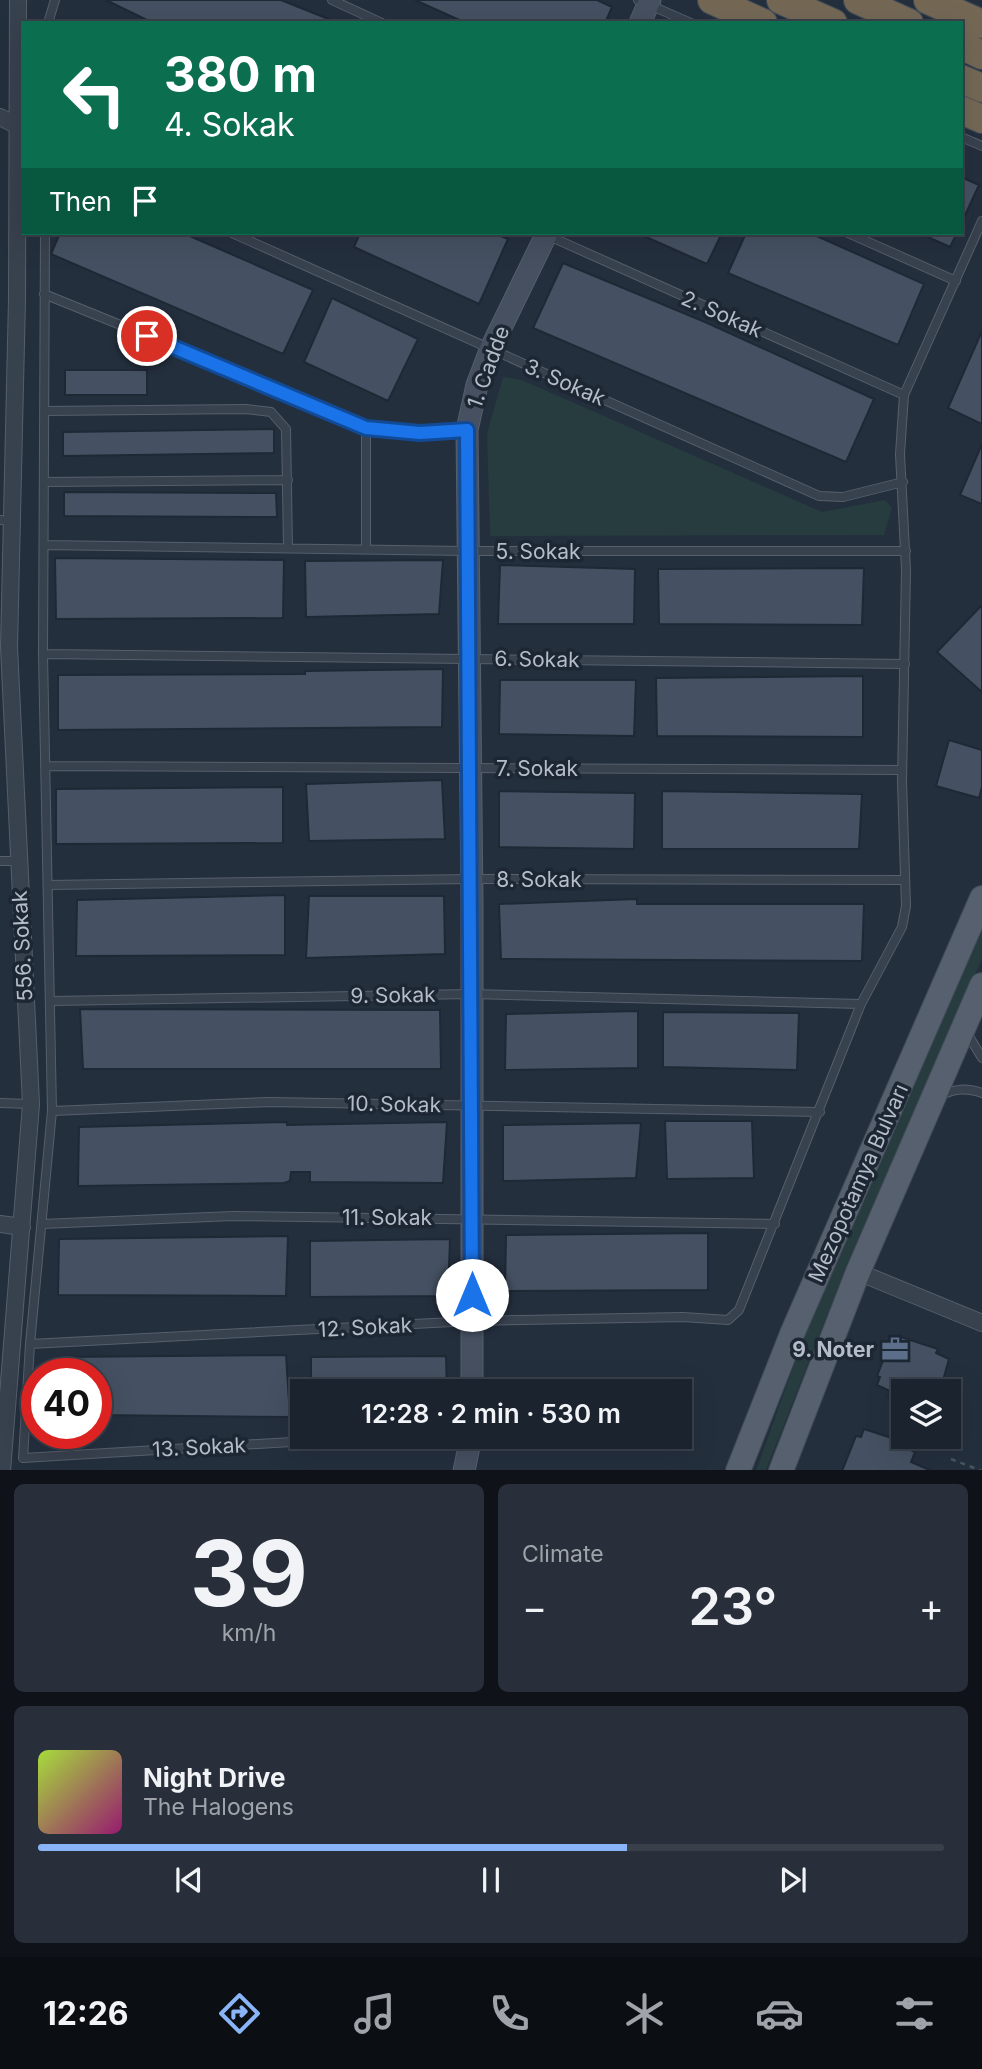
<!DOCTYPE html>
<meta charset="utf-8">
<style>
:root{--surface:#1b232e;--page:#282f3a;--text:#f1f3f6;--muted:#a0a4aa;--line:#39404a;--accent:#8ab4f8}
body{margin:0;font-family:Inter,sans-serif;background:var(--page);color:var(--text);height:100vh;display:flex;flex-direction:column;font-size:26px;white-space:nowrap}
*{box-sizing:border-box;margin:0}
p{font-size:23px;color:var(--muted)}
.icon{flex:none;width:38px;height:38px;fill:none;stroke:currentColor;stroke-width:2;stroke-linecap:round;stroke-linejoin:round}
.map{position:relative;height:1470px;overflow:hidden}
.details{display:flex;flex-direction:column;gap:14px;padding:14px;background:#0f1319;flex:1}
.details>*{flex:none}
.top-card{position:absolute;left:21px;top:21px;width:942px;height:214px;border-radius:0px;box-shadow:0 7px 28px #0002,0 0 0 2px var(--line);background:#0b6e4f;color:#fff;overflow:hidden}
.controls{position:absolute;left:891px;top:1379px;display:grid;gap:14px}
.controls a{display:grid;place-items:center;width:70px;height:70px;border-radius:0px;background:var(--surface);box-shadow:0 7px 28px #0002,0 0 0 2px var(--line);font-size:35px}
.speed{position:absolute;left:21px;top:1358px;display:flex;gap:14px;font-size:35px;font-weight:700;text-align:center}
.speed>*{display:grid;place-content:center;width:91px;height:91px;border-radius:50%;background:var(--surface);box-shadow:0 7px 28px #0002,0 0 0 2px var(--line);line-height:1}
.speed .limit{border:10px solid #d22;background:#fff;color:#111}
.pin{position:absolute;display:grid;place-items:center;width:60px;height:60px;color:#fff;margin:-30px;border:4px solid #fff;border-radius:50%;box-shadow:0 2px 7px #0007}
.me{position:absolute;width:77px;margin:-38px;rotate:0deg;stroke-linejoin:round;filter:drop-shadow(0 0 5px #0008)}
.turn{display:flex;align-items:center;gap:24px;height:147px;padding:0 28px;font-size:32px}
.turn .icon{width:91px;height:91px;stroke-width:2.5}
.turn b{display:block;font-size:49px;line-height:60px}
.then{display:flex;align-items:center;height:66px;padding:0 28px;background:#0003;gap:14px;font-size:26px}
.big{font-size:52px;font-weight:600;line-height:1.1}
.details .card{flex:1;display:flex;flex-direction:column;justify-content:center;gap:10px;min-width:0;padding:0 24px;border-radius:10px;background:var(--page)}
.details .dial{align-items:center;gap:0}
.dial b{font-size:91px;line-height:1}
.song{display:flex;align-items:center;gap:21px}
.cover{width:84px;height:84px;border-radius:10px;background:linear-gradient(135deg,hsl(80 70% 55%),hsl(320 70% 35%))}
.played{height:7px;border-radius:4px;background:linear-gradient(90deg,var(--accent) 65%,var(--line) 65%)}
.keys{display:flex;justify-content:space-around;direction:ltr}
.heat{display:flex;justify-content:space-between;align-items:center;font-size:38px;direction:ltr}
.details .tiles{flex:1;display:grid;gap:14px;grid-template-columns:1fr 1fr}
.card:last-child{grid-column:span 2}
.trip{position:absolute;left:290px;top:1379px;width:402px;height:70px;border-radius:0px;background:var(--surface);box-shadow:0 7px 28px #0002,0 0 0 2px var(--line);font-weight:600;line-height:70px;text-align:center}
.dock{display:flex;height:112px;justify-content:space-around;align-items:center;background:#0b0e12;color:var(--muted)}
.dock .icon{width:49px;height:49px}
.dock .current{color:var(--accent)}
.dock b{font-size:32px;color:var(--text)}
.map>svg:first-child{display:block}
</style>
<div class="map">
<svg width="982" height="1471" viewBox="0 0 982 1471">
<rect width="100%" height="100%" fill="#242f3e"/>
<path fill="#263c3f" d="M 503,377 L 522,380 L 822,512 L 885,500 L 892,508 L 884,535 L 490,536 L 487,433 Z
M 982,927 L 982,959 L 850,1257 L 766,1470 L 756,1471 L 808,1325 Z"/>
<path fill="#455162" stroke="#1f2835" stroke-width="2" d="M 106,0 L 281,0 L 336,22 L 153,23 Z
M 415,0 L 597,0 L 612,7 L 605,23 L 466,23 Z
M 961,177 L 979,185 L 961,224 Z
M 60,233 L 183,233 L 313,290 L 283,354 L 51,254 Z
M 360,233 L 494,233 L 508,239 L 479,304 L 354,247 Z
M 637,233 L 722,233 L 707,264 Z
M 746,233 L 810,233 L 924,284 L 898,345 L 728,273 Z
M 919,233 L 957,233 L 950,247 Z
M 563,263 L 705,322 L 874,399 L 846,462 L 533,328 Z
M 332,298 L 418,339 L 388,401 L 304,362 Z
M 982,331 L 982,424 L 948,408 Z
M 65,370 L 147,370 L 147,395 L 65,395 Z
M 274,429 L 274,453 L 63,456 L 63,432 Z
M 982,444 L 982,504 L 960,495 Z
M 64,492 L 276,493 L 277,517 L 64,516 Z
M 55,558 L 284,560 L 283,618 L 56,619 Z
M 443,560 L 439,614 L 306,617 L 305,561 Z
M 500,565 L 635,569 L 634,624 L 498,624 Z
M 864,568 L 862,625 L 659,624 L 658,569 Z
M 982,605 L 982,692 L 937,652 Z
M 443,669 L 442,727 L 58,730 L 58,675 L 305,674 L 305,671 Z
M 863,676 L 863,737 L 657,736 L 656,678 Z
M 500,680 L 636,680 L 634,736 L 499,734 Z
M 949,740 L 982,750 L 982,787 L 979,798 L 936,786 Z
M 442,780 L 445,839 L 309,841 L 306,784 Z
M 283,787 L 283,843 L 56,844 L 56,789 Z
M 499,791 L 635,793 L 634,849 L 499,847 Z
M 662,791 L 862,794 L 859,849 L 662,849 Z
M 285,895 L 285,955 L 76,956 L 77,900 Z
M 309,896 L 444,896 L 445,954 L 306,958 Z
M 637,899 L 637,904 L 864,904 L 862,961 L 501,959 L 499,904 Z
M 80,1009 L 440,1010 L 441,1069 L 83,1069 Z
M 638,1011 L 638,1068 L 505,1070 L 506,1014 Z
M 663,1012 L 799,1013 L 797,1070 L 663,1067 Z
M 665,1121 L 752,1121 L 754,1178 L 667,1179 Z
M 287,1122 L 287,1125 L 447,1122 L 443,1183 L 310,1182 L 310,1172 L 291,1172 L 290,1181 L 284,1183 L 78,1186 L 79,1127 Z
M 641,1123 L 636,1178 L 503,1181 L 503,1125 Z
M 708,1233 L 708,1290 L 505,1291 L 506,1235 Z
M 288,1236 L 286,1296 L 58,1295 L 59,1239 Z
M 450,1239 L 448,1296 L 310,1297 L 310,1241 Z
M 898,1336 L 938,1349 L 936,1353 L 949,1359 L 940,1391 L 903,1391 L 903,1403 L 888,1397 L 890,1391 L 877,1385 L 880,1377 L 877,1376 L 890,1343 L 895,1344 Z
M 286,1355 L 290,1417 L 96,1415 L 96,1374 L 59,1374 L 58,1357 Z
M 446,1356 L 447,1391 L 311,1391 L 311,1357 Z
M 864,1429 L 904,1442 L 902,1446 L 915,1452 L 911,1462 L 932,1471 L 842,1471 L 856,1436 L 861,1437 Z"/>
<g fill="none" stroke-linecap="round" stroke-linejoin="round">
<defs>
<path id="lane" d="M 332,0 L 382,23
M 638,0 L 691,23
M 48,23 L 55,0
M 961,137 L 982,146
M 45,233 L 43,654 L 52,1111 L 30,1344 L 23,1458 L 375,1437
M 232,233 L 819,496 L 843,497 L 903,482
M 848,233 L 956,281
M 549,236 L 904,395
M 44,294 L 303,399 L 366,428 L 420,433 L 467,430
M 44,411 L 246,409 L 271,412 L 286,429 L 288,548
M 44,482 L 288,480
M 0,520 L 10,521
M 44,545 L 466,551 L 906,551
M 366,549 L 366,428
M 43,654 L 905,664
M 46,766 L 902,770
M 0,861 L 18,861
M 48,885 L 472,879 L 905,880
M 52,1001 L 472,994 L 861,1004
M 967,1033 L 982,1058
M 940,1096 C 955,1088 967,1088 982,1093
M 0,1103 L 31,1104
M 52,1111 L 269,1102 L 820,1112
M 42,1224 L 233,1216 L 775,1224
M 30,1344 L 472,1321 L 683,1317 L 728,1320 L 739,1310 L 861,1004 L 902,927 L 906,906 L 902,781 L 906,570 L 900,454 L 904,395 L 982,221"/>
<path id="street" d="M 0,117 L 18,126
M 0,1224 L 22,1227
M 858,1272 L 982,1323
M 2,1471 L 31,1104 L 9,647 L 17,299 L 18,0"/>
<path id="secondary" d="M 640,23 L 650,0
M 472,1391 L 472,903 L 467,430 L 477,385 L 491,348 L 547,233
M 464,1471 L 471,1437"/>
<path id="primary" d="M 738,1471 L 792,1334 L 982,898
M 781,1471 L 858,1272 L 982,985"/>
<path id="highway" d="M 712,0 L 763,23
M 781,0 L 833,23
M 858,0 L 909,23
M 928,0 L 982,24
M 961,45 L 982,55
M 961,79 L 982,88
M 961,110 L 982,119"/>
</defs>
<use href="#lane" stroke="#565f6c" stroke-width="10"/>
<use href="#street" stroke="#565f6c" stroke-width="18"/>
<use href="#secondary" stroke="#565f6c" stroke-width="23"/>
<use href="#primary" stroke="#414a57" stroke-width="26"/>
<use href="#highway" stroke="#434c59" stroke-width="30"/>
<path stroke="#44595c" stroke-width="2.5" stroke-dasharray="5 5" stroke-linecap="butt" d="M 951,1459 L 982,1471"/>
<use href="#lane" stroke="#38414e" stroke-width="8"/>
<use href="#street" stroke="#38414e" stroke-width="16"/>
<use href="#secondary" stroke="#465061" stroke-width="21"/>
<use href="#primary" stroke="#56606e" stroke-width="24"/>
<use href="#highway" stroke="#746855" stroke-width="28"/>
</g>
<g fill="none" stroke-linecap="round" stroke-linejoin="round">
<defs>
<path id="route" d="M 147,336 L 366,428 L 420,433 L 467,430 L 472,1295"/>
</defs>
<use href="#route" stroke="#114b97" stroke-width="18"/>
<use href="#route" stroke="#1a73e8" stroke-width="12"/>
</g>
<defs>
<symbol id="office-bare" viewBox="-9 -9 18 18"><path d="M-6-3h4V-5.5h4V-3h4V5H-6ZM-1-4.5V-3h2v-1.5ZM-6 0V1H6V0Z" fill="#5c6f8a" stroke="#1d2633" stroke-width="2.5" paint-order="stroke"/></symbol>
</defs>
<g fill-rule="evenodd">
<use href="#office-bare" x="876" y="1330" width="38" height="38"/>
</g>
<g text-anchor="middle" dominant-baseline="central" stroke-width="7" stroke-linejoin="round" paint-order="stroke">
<g font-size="21" fill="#b4bcc9" stroke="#1d2633">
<text transform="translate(722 314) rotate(24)">2. Sokak</text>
<text transform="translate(488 367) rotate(-70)">1. Cadde</text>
<text transform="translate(565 382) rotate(24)">3. Sokak</text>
<text x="538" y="551">5. Sokak</text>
<text transform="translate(537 659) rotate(1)">6. Sokak</text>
<text x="537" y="768">7. Sokak</text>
<text x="539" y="879">8. Sokak</text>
<text transform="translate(22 946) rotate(-93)">556. Sokak</text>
<text transform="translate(393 995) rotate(-1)">9. Sokak</text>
<text transform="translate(394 1104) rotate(1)">10. Sokak</text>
<text transform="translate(858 1183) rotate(-66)">Mezopotamya Bulvarı</text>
<text x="387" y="1217">11. Sokak</text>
<text transform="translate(365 1327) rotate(-3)">12. Sokak</text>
<text transform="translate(199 1447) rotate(-3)">13. Sokak</text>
</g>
<g font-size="21" font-weight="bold" fill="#b4bcc9" stroke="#1d2633" text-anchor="end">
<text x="874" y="1349">9. Noter</text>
</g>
</g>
</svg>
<div class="controls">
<a><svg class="icon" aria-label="layers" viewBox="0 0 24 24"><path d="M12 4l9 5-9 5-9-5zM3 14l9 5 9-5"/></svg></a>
</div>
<div class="speed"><div class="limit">40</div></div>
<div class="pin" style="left:147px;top:336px;background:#d93025"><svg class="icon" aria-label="arrive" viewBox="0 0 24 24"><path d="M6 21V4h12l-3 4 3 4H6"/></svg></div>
<svg class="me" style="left:472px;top:1295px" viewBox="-20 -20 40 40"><circle r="19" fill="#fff"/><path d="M0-13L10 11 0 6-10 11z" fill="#1a73e8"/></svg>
<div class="trip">12:28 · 2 min · 530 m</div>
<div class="top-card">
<div class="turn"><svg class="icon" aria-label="left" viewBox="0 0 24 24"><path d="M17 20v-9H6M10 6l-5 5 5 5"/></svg><div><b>380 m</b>4. Sokak</div></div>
<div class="then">Then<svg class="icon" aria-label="arrive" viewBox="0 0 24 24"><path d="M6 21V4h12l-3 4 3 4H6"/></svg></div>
</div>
</div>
<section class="details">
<div class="tiles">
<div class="card dial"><b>39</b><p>km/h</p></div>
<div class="card"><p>Climate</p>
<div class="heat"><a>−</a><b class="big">23°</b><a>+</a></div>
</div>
<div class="card">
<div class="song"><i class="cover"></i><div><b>Night Drive</b><p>The Halogens</p></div></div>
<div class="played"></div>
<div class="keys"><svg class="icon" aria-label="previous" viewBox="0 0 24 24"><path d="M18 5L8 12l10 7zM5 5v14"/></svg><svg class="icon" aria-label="pause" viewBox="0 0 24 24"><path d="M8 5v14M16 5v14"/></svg><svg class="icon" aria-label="next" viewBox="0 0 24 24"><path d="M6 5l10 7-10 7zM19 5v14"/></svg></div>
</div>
</div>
</section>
<nav class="dock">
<b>12:26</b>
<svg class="icon current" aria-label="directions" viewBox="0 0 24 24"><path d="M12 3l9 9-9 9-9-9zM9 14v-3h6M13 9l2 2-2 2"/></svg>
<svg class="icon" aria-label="music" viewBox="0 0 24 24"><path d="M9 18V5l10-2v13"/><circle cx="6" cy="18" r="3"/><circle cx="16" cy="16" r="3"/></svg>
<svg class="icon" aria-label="phone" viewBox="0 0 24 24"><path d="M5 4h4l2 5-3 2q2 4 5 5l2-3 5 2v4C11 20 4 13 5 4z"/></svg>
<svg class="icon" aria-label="climate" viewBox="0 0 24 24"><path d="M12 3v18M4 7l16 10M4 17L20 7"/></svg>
<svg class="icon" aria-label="car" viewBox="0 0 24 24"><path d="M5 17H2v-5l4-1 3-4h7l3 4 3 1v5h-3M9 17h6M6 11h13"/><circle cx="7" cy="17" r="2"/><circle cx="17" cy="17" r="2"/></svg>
<svg class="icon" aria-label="filters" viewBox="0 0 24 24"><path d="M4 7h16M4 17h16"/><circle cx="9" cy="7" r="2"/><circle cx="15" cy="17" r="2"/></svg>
</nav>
